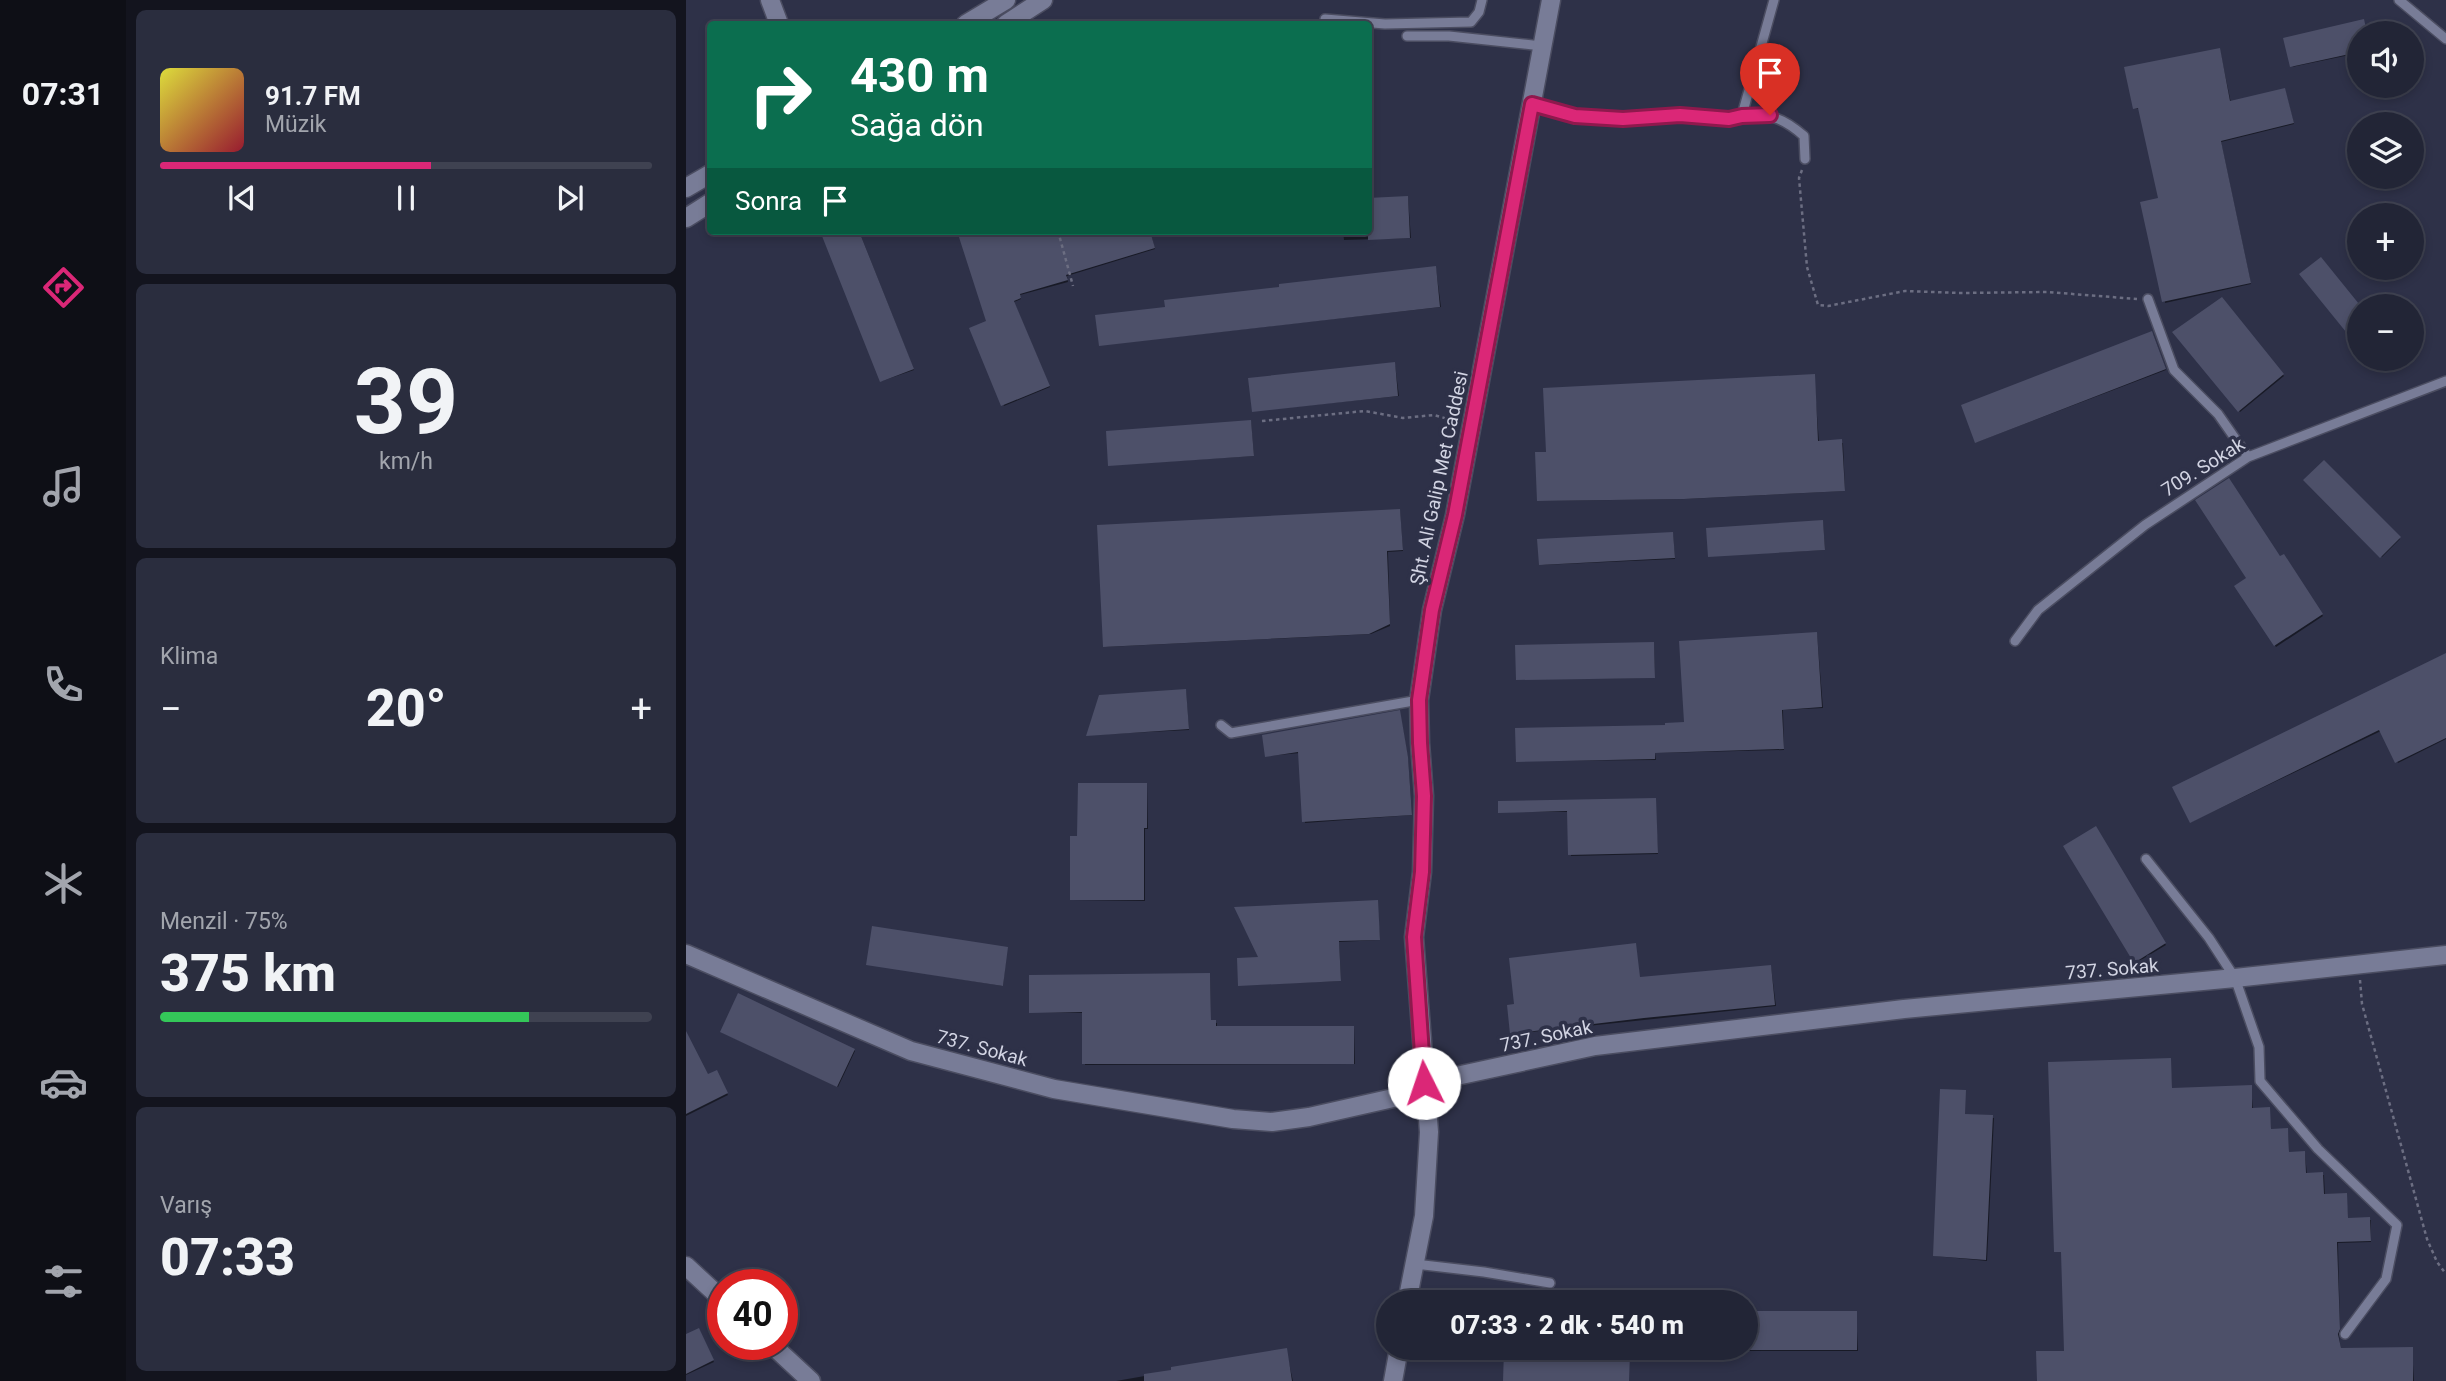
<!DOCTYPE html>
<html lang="tr">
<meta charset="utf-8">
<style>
:root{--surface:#222536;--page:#2a2d3e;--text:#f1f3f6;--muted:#a2a5ad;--line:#3f4251;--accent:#db2777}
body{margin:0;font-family:Roboto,sans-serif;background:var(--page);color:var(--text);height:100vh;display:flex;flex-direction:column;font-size:26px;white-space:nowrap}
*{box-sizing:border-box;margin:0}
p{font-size:23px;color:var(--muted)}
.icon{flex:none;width:38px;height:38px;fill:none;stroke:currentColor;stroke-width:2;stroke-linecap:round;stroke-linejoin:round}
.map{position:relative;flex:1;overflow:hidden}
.details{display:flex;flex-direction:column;gap:10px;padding:10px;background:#13141e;width:560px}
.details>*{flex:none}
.top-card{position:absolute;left:21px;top:21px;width:665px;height:214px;border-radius:7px;box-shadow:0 4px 10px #0003,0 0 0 2px var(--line);background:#0b6e4f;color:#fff;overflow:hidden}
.controls{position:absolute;left:1661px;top:21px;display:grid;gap:14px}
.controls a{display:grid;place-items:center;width:77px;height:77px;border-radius:50%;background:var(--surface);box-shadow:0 4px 10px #0003,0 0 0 2px var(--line);font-size:35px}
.speed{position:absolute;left:21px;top:1269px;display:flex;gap:14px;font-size:35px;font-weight:700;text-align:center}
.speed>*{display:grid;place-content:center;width:91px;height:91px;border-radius:50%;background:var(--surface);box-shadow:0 4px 10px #0003,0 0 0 2px var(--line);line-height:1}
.speed .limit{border:10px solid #d22;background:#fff;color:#111}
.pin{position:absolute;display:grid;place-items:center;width:60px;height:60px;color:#fff;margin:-72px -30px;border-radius:50% 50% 50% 0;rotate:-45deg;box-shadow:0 0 7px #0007}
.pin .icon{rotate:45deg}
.me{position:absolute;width:77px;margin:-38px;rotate:356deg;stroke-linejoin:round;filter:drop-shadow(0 0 5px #0008)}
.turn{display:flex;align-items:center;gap:24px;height:147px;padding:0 28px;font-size:32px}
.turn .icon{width:91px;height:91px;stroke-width:2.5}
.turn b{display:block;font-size:49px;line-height:60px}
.then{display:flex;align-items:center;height:66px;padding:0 28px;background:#0003;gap:14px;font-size:26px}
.big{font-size:52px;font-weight:800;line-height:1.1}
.details .widget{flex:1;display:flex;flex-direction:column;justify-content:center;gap:10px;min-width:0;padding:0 24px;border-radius:10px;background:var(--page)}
.details .dial{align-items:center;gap:0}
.dial b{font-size:91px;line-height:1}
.song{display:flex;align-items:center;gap:21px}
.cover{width:84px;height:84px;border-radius:10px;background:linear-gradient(135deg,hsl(60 70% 55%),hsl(350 70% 35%))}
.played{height:7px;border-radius:4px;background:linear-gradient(90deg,var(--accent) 55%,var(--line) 55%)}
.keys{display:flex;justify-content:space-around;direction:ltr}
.heat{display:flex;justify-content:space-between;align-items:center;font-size:38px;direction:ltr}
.charge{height:10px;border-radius:5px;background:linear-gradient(90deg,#34c759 75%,var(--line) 0)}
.trip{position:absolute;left:690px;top:1290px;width:382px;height:70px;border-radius:35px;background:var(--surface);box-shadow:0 4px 10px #0003,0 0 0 2px var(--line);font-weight:800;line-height:70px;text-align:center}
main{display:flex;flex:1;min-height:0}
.menu{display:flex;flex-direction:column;width:126px;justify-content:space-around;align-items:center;background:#0e0f16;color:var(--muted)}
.menu .icon{width:49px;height:49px}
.menu .current{color:var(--accent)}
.menu b{font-size:32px;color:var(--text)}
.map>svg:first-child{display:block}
</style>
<main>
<nav class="menu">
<b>07:31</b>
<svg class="icon current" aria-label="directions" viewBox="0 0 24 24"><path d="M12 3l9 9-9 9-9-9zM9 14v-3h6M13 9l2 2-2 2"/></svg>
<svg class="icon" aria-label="music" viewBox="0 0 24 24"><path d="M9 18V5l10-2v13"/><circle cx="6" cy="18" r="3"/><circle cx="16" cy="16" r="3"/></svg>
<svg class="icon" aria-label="phone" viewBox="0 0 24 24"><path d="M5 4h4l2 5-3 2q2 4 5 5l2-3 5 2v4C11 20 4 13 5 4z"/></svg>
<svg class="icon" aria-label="climate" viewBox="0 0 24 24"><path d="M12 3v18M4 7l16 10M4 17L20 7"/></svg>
<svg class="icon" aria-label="car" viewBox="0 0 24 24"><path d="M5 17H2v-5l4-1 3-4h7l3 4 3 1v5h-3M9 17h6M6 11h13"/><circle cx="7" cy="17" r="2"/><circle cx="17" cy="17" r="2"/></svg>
<svg class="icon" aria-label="filters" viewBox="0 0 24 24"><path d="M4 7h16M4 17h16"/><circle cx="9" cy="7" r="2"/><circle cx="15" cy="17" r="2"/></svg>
</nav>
<section class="details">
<div class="widget">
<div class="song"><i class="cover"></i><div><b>91.7 FM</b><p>Müzik</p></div></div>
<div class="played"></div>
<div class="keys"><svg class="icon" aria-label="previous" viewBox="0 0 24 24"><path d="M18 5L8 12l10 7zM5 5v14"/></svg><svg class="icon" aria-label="pause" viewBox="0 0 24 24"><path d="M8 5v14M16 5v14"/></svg><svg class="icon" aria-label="next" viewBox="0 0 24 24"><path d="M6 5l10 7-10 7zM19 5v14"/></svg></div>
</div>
<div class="widget dial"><b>39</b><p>km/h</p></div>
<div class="widget"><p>Klima</p>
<div class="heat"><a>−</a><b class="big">20°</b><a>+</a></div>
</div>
<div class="widget"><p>Menzil · 75%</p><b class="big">375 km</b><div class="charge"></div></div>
<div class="widget"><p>Varış</p><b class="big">07:33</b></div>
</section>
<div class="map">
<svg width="1760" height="1381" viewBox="0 0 1760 1381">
<rect width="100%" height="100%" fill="#2e3148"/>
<path fill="#0007" d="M 1678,22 L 1681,33 L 1673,33 L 1673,53 L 1606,67 Z
M 1534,51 L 1545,103 L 1599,90 L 1608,124 L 1535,142 L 1565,284 L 1479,303 L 1474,199 L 1454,109 L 1448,108 Z
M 722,198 L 725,238 L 658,240 L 657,231 L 682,231 Z
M 136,231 L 173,231 L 228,370 L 196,381 Z
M 273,231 L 464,231 L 469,249 L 381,276 L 382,282 L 334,295 L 335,299 L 328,302 L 364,387 L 318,406 L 302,322 Z
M 750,269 L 755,307 L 415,345 L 481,309 Z
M 1535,299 L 1598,376 L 1554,412 L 1489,332 Z
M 1467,334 L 1480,370 L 1291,442 Z
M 1684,359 L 1697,359 L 1689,365 Z
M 709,365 L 713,396 L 567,411 Z
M 1128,376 L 1133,442 L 1157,443 L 1159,491 L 1000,499 L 853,501 L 862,453 Z
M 565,422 L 568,456 L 424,465 Z
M 1638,462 L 1714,539 L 1696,557 L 1619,480 Z
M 714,511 L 717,551 L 702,552 L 704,626 L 685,634 L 419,647 Z
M 1137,522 L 1139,550 L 1024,556 Z
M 987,534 L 989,559 L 855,565 Z
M 1599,557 L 1637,616 L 1590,647 L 1551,587 Z
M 1131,634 L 1137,708 L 1097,710 L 1098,750 L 969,753 L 970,760 L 832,761 L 1000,724 Z
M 968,644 L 969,678 L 832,679 Z
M 1760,654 L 1760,739 L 1712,763 L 1695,731 L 1505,822 L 1488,787 Z
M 500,691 L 503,730 L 402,735 Z
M 714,714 L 722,759 L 726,815 L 619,823 L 614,753 L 581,756 Z
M 461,784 L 462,829 L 459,829 L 459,901 L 387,900 L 393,838 Z
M 969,799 L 972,854 L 885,856 L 882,812 L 814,812 Z
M 1411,830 L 1480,945 L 1450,963 L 1449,962 Z
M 691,902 L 694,940 L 653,942 L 655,981 L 554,985 Z
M 321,948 L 317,986 L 182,964 Z
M 1085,967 L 1090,1006 L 826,1034 L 954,979 Z
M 524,975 L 525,1022 L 531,1023 L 531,1028 L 668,1027 L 669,1064 L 399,1065 L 398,1013 L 345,1012 Z
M 37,1033 L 168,1050 L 169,1051 L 152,1087 Z
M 0,1051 L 22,1076 L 31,1073 L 42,1095 L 0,1116 Z
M 1484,1059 L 1486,1090 L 1565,1087 L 1567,1110 L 1583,1109 L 1585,1130 L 1602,1131 L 1603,1153 L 1619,1153 L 1621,1175 L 1638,1175 L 1639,1196 L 1660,1195 L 1662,1219 L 1685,1220 L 1685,1242 L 1652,1243 L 1654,1331 L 1653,1336 L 1655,1350 L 1726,1349 L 1728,1381 L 1353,1381 L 1380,1353 L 1377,1252 L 1370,1251 Z
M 1279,1092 L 1279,1116 L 1308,1118 L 1301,1261 L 1249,1256 Z
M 1059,1312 L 1170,1312 L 1172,1351 L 1037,1351 L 1035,1348 L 1059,1348 Z
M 14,1331 L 28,1362 L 0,1375 L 0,1336 Z
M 600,1350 L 607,1381 L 430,1381 L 487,1371 Z"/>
<path fill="#4d5069" d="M 1678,19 L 1681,33 L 1673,33 L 1673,52 L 1604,67 L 1597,38 Z
M 1534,48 L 1544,101 L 1599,88 L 1608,123 L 1535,141 L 1565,283 L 1476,302 L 1454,202 L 1472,198 L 1452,108 L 1447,109 L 1438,67 Z
M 722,196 L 724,238 L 682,240 L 682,198 Z
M 134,231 L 173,231 L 228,369 L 194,382 Z
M 271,231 L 464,231 L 469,248 L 380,275 L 382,280 L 334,294 L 335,298 L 328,301 L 364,386 L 315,406 L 283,328 L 300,321 Z
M 1635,257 L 1673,304 L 1673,348 L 1613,274 Z
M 750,266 L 754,307 L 413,346 L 409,315 L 479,307 L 478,300 L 593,287 L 593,284 Z
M 1536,297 L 1598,374 L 1552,412 L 1486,332 Z
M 1466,331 L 1480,369 L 1289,443 L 1275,405 Z
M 709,362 L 712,396 L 566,412 L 562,378 Z
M 1129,374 L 1132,441 L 1156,439 L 1159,491 L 998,499 L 851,501 L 849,452 L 860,452 L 857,388 Z
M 565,420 L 568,456 L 422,466 L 420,431 Z
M 1638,460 L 1715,537 L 1694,558 L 1617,480 Z
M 1543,478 L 1594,556 L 1598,554 L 1637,614 L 1588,646 L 1548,586 L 1560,578 L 1509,500 Z
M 714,509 L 717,550 L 701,551 L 704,624 L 683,634 L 417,647 L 411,525 Z
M 1137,520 L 1139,550 L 1022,557 L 1020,528 Z
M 987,532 L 989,558 L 853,565 L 851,539 Z
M 1131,632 L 1136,707 L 1096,710 L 1098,749 L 969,753 L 969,759 L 830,762 L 829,728 L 979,725 L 979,723 L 998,722 L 993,641 Z
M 968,642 L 969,678 L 830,680 L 829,645 Z
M 1760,653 L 1760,738 L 1709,763 L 1693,730 L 1504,823 L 1486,787 Z
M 500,689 L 503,729 L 400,736 L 413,695 Z
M 714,710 L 722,757 L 726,815 L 616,822 L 612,752 L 579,757 L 576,735 Z
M 392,783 L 461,783 L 461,828 L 458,828 L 458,900 L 384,900 L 384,836 L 391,836 Z
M 970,798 L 972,853 L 882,855 L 881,811 L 812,813 L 812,801 Z
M 1410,826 L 1480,943 L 1448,963 L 1377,846 Z
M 692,900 L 694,940 L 653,941 L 655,981 L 552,986 L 551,958 L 572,957 L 548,907 Z
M 186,926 L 322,947 L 317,986 L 180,965 Z
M 950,943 L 954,977 L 1085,965 L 1089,1005 L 958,1018 L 824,1034 L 821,1005 L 828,1004 L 823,958 Z
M 524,973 L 525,1020 L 530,1020 L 530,1026 L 668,1026 L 668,1064 L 396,1064 L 396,1012 L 343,1013 L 343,975 Z
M 52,993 L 169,1049 L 151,1087 L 34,1032 Z
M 0,1031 L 22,1074 L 31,1070 L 42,1093 L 0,1114 Z
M 1485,1058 L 1486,1088 L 1566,1085 L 1566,1108 L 1584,1107 L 1585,1129 L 1602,1128 L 1603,1152 L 1619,1151 L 1620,1173 L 1637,1172 L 1638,1194 L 1661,1193 L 1662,1218 L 1684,1217 L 1685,1241 L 1651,1242 L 1654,1329 L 1652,1334 L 1655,1348 L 1727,1347 L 1727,1381 L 1351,1381 L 1350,1351 L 1378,1351 L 1375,1252 L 1368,1252 L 1362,1062 Z
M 1254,1089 L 1280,1090 L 1279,1114 L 1307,1115 L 1300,1260 L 1247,1256 Z
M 1059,1311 L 1171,1311 L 1171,1350 L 1059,1350 Z
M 13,1328 L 28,1360 L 0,1374 L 0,1334 Z
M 601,1348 L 606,1381 L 458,1381 L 458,1374 L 485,1370 L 485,1367 Z
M 818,1350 L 944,1353 L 943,1381 L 817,1381 Z"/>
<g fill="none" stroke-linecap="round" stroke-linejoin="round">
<defs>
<path id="service" d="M 1713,0 L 1760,39
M 639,19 L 699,24 L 785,22 L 793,12 L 796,0
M 721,36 L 763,36 L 856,46
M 846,104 L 889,116 L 937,119 L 994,115 L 1043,119 L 1056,115 L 1088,0
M 1056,115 C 1085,115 1095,116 1118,136 L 1119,159
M 1462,299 L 1488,370 L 1532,414 L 1562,457
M 1329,641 L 1352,610 L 1459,525 L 1562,457 L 1760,381
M 535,725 L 545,733 L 733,700
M 1460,859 L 1523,938 L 1549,978 L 1573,1047 L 1574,1081 L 1632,1149 L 1711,1225 L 1700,1279 L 1659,1334
M 729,1264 L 798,1272 L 864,1283"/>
<path id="minor" d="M 84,0 L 93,24
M 280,24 L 320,0
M 0,188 L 24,174
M 0,1266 L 37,1300
M 85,1344 L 125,1381"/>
<path id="tertiary" d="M 320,24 L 357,0
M 0,218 L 24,203
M 0,954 L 225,1051 L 368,1089 L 547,1119 L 586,1122 L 623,1117 L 716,1096 L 738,1083 L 909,1046 L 1218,1009 L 1549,978 L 1760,955
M 721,1302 L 738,1216 L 743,1132 L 728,937 L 736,872 L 738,796 L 734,743 L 733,700 L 746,610 L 769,515 L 865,0
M 707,1381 L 713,1348"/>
</defs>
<use href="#service" stroke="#4b4d61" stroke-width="12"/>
<use href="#minor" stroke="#4b4d61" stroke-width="21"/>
<use href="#tertiary" stroke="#4b4d61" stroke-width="21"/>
<path stroke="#6c6e82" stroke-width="2.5" stroke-dasharray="3.5 3.5" stroke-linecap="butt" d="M 1116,170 L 1113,178 L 1121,267 L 1132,305 L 1142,306 L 1219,291 L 1273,293 L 1361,292 L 1451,299
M 372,231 L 387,286
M 576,421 L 679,411 L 717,418 L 748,415 L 769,421
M 1674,980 L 1676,1004 L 1741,1239 L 1751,1262 L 1760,1274"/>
<use href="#service" stroke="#787c97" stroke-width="9"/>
<use href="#minor" stroke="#787c97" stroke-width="18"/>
<use href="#tertiary" stroke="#787c97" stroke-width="18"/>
</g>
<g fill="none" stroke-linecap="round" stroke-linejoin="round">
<defs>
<path id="route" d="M 738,1083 L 728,937 L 736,872 L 738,796 L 734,743 L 733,700 L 746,610 L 769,515 L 846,104 L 889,116 L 937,119 L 994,115 L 1043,119 L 1056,116 L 1084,115"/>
</defs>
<use href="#route" stroke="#8e194d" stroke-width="18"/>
<use href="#route" stroke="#db2777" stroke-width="12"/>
</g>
<g text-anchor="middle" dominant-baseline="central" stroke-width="7" stroke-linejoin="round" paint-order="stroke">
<g font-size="19" fill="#d2d4e3" stroke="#2e3148">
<text transform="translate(1517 467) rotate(-32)">709. Sokak</text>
<text transform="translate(753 478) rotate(-78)">Şht. Ali Galip Met Caddesi</text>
<text transform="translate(1426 969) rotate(-5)">737. Sokak</text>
<text transform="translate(860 1036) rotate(-12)">737. Sokak</text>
<text transform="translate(296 1048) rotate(15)">737. Sokak</text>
</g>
</g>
</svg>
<div class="controls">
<a><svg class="icon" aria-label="sound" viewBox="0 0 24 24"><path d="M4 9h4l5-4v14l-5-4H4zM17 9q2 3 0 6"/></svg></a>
<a><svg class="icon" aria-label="layers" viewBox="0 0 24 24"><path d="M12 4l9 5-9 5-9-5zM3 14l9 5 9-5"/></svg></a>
<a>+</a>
<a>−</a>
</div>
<div class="speed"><div class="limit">40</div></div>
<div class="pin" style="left:1084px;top:115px;background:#d93025"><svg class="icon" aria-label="arrive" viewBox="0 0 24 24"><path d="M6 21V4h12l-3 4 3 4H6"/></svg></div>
<svg class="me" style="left:738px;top:1083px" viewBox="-20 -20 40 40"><circle r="19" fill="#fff"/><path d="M0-13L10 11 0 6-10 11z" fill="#db2777"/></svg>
<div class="trip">07:33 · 2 dk · 540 m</div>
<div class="top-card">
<div class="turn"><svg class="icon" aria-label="right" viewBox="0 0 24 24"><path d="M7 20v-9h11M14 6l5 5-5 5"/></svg><div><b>430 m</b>Sağa dön</div></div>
<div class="then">Sonra<svg class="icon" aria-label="arrive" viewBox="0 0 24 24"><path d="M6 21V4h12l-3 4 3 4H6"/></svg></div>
</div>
</div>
</main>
